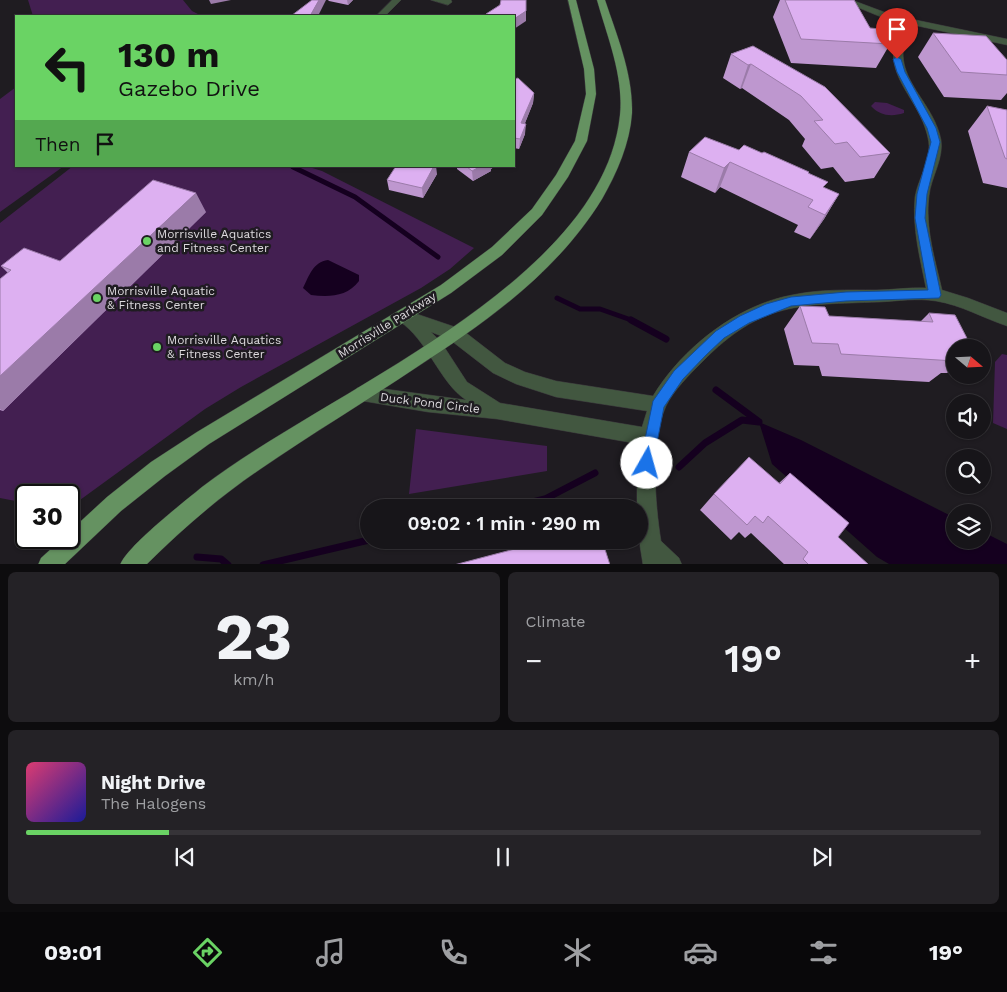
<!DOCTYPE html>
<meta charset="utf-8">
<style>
:root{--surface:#171519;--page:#242226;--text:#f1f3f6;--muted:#9e9fa2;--line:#363438;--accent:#6ad364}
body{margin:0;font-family:"Work Sans",sans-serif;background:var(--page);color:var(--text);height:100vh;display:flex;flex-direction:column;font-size:19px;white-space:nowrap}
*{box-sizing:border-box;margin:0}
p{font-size:16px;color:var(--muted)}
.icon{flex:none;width:28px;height:28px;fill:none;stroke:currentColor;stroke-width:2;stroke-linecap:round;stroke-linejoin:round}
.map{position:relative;height:564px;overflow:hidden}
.sheet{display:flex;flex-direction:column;gap:8px;padding:8px;background:#0d0c0e;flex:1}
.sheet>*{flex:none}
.top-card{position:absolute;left:15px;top:15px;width:500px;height:152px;border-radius:0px;box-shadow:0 1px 4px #0004,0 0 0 1px var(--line);background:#6ad364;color:#111;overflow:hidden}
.needle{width:32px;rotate:109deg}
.fabs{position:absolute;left:946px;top:339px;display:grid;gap:10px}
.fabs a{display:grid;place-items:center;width:45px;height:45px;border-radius:50%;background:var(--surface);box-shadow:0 1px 4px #0004,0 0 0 1px var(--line);font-size:25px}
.speed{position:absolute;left:15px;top:484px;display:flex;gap:10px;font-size:25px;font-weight:700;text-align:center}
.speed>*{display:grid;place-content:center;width:65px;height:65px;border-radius:50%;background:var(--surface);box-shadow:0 1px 4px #0004,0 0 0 1px var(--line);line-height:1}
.speed .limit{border:2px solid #111;border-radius:8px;background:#fff;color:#111}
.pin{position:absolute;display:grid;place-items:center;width:42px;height:42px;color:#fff;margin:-51px -21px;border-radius:50% 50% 50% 0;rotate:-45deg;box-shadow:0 0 5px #0007}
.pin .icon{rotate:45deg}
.me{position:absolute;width:55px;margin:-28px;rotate:7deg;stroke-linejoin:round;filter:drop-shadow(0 0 4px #0008)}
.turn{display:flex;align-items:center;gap:18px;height:105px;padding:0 20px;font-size:22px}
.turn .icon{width:65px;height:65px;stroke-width:2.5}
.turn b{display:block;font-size:35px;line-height:42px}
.then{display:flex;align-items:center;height:48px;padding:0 20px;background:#0003;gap:10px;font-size:19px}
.big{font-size:38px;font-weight:600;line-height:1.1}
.sheet .card{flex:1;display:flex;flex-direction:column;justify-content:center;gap:8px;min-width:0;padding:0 18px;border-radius:8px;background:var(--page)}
.sheet .dial{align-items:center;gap:0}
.dial b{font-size:65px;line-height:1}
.song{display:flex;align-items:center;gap:15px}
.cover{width:60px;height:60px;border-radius:8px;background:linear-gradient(135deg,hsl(340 70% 55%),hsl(240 70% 35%))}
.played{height:5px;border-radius:2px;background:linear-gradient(90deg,var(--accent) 15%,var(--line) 15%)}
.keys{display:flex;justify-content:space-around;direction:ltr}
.heat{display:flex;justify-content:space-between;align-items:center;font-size:28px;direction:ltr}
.sheet .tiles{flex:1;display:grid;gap:8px;grid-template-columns:1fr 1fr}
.card:last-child{grid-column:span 2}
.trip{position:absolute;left:360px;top:499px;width:288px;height:50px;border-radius:25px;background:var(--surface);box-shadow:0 1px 4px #0004,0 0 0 1px var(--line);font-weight:600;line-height:50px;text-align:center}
.tab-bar{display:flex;height:80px;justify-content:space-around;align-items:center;background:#09080a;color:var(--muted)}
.tab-bar .icon{width:35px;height:35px}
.tab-bar .selected{color:var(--accent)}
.tab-bar b{font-size:22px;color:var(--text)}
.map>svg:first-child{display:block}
</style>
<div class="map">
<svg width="1007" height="565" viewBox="0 0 1007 565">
<rect width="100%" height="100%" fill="#1f1c21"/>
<path fill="#431f51" d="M 28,0 L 183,0 L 192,11 L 202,16 L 33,16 Z
M 16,87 L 16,166 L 64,166 L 0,212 L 0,99 Z
M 875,102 L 887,103 L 904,110 L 904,113 C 892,117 880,116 871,106 Z
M 73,166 L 306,166 L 322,171 L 474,248 L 450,269 L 421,288 L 241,387 L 205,409 L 69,508 L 69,495 L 26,495 L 26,503 L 0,498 L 0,223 Z
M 1002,354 L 1007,355 L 1007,429 L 993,423 L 995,362 Z
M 416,429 L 547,446 L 547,471 L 409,494 Z"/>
<path fill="#15001f" d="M 328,260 L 359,275 L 359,281 C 347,297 329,297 311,295 L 303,288 C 309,276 313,262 328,260 Z
M 759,422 L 801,440 L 955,518 L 955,540 L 982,540 L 983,532 L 1007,544 L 1007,564 L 889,564 L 877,557 L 772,464 Z"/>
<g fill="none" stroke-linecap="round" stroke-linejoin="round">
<path stroke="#15001f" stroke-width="5" d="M 293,167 L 355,197 L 438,257
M 557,298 L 580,309 L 600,309 L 634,321"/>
<path stroke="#15001f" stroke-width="7" d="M 631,320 L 666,339
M 716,390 L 758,421
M 679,467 L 705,443 L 742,420 L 759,422
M 507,508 L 545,499 L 595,473
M 197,557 L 221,559 L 228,565
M 263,565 L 369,540"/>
<defs>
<path id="minor" d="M 392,0 L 401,0 L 385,16 L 376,16 Z
M 431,0 L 451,0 L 452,2 L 448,5 Z
M 840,0 L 852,0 L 892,15 L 1007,39 L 1007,45 L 913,25 C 882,72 933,97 941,140 C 944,159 931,177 929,196 C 925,228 935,259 942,290 L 968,298 L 1007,313 L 1007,326 C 983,318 961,305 936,301 C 917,298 898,301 879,302 C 800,305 762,301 702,362 C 689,375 674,390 666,406 C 650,442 655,503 661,541 L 679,558 L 682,565 L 643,565 L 640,546 L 639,508 L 637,506 L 637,465 L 639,444 L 497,419 L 428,412 L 357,400 L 354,394 L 357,388 L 363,386 L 466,400 C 439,382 428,340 399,321 L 397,316 L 399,311 L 405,310 L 461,329 L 505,363 L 525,372 L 556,381 L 653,396 C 682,348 737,305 792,295 C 820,289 848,290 876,290 C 893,290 909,287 926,288 C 920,258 912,228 915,197 C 918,178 933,158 928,138 C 919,94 872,70 905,23 L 886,19 ZM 431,332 L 449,339 L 493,373 L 516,384 L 556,397 L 647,411 L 642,427 L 500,403 L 467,382 L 441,342 Z"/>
<path id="major" d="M 568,0 L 576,0 L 594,69 L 596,94 L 587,141 L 568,177 L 542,215 L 502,255 L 451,293 L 209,444 L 165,476 L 121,511 L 64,565 L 38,565 L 41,558 L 63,538 L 69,538 L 69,532 L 107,497 L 151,462 L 197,432 L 441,285 L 492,247 L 532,209 L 556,175 L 575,141 L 586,94 L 584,69 Z
M 597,0 L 605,0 C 617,36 633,74 632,113 C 630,143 617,173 602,199 C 557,272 488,321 417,367 C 365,402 311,434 259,470 C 218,498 181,530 146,565 L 120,565 C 127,546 184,502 202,487 C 323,393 603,284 620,115 C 624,76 607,36 597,0 Z"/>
</defs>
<use href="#minor" stroke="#3a373b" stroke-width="1"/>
<use href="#major" stroke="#3a373b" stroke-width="1"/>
<use href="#minor" fill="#425740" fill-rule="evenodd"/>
<use href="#major" fill="#659261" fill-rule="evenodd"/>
</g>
<path fill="#be97cf" d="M 328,0 L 353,0 L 348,5 L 329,1 Z
M 780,0 L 854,0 L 870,28 L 890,44 L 876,68 L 791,63 L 773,17 Z
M 933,33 L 1007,60 L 1007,93 L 1001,100 L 944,97 L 918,57 Z
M 753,46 L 890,153 L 874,178 L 845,182 L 833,167 L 821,169 L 802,146 L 805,139 L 789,120 L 742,88 L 740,89 L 723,78 L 731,54 Z
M 514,79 L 534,93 L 533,103 L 525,123 L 525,134 L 519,149 L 514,148 Z
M 987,106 L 1007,110 L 1007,188 L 983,183 L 968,131 Z
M 739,150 L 808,173 L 824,188 L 839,194 L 824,219 L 810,239 L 794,232 L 798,225 L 720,187 L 715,193 L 681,177 L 689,152 Z
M 457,166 L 495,166 L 491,169 L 491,171 L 473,181 L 457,169 Z
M 437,174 L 423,198 L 389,190 L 387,180 Z
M 206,212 L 3,411 L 0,410 L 0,279 L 8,273 L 1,266 L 60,261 Z
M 800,306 L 829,316 L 920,322 L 929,313 L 955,348 L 955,367 L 947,373 L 941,373 L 929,382 L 822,376 L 819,366 L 794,365 L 784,329 Z
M 790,473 L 838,537 L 869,565 L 785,565 L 751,533 L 745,538 L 739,532 L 731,540 L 700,510 L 714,494 L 779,483 Z"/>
<path fill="#9b7ba9" d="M 209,0 L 231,0 L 211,4 Z
M 319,0 L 326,0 L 318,16 L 310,16 Z
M 347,0 L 353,0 L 348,5 Z
M 526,11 L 526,21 L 514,29 L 514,19 Z
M 751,64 L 742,88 L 740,89 L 748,65 Z
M 534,93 L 533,103 L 521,133 L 521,123 Z
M 526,124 L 525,134 L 519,149 L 520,139 Z
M 730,162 L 720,187 L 715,193 L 724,168 Z
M 434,166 L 436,166 L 437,174 L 423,198 L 422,188 Z
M 481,166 L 495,166 L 491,169 L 491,171 L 473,181 L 472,171 Z
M 196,193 L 206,212 L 3,411 L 0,409 L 0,376 Z
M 839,194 L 824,219 L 810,239 L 825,215 Z"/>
<path fill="#ddb0f1" stroke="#9b7ba9" d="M 312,0 L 319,0 L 310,16 L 291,16 Z
M 501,0 L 526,0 L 526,11 L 514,19 L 514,16 L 491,16 L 486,14 L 500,5 Z
M 785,0 L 854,0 L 870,28 L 880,29 L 890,44 L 801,39 Z
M 933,33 L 986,36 L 1007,60 L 1007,75 L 961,72 Z
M 753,46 L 825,87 L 890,153 L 860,157 L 847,142 L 835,144 L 814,121 L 823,120 L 801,96 L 751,64 L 748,65 L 731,54 Z
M 518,78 L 534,93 L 521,123 L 526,124 L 520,139 L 514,138 L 514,79 Z
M 987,106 L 1007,110 L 1007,159 L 1005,158 Z
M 705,137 L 739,150 L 744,145 L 762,153 L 764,152 L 809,172 L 808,173 L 828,182 L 823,187 L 839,194 L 825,215 L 808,207 L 813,200 L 730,162 L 724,168 L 689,152 Z
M 396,166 L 434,166 L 422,188 L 387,180 Z
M 466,166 L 481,166 L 472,171 Z
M 153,180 L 196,193 L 0,376 L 0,279 L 11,270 L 1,266 L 24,248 L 60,261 Z
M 800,306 L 825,307 L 829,316 L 933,322 L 929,313 L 955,315 L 972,348 L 955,348 L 955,350 L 950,350 L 955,361 L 841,354 L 838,344 L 812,343 Z
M 749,457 L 780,484 L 790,473 L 849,523 L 838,537 L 869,565 L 809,565 L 803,559 L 808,552 L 768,516 L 763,523 L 755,516 L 747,525 L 714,494 Z
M 549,540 L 602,540 L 610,565 L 454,565 Z"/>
<path fill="#1a73e8" stroke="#114b97" d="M 897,57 L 901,59 L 905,72 L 936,128 L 940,142 L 927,194 L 925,218 L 941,295 L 939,298 L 846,301 L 791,306 L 749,323 L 724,338 L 706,355 L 683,379 L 664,407 L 652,468 L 647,470 L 642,468 L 640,463 L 653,401 L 674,371 L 716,331 L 740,316 L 766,304 L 791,297 L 846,292 L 928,290 L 915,218 L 917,194 L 931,142 L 927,128 L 897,72 L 893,59 Z"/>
<g fill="#6ad364" stroke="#1f1c21" stroke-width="2">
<circle cx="147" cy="241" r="5"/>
<circle cx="97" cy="298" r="5"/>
<circle cx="157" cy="347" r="5"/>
</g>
<g text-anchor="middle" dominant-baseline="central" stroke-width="5" stroke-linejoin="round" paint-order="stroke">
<g font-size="12" fill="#dddade" stroke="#1f1c21" text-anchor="start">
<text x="157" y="234">Morrisville Aquatics<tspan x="157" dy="14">and Fitness Center</tspan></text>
<text x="107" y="291">Morrisville Aquatic<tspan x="107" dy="14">&amp; Fitness Center</tspan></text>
<text x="167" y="340">Morrisville Aquatics<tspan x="167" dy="14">&amp; Fitness Center</tspan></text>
</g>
<g font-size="12" fill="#dddade" stroke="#1f1c21">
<text transform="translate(387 325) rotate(-32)">Morrisville Parkway</text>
<text transform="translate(430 403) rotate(7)">Duck Pond Circle</text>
</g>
</g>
</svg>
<div class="fabs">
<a><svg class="needle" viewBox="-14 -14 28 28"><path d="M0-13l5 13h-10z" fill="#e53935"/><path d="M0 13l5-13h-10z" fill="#9e9fa2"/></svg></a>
<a><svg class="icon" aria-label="sound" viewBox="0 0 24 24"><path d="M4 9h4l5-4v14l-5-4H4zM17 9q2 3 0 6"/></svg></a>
<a><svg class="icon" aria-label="search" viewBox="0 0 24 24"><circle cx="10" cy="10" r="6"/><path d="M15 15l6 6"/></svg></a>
<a><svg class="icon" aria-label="layers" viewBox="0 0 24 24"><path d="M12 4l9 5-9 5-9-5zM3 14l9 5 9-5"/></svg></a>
</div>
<div class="speed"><div class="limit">30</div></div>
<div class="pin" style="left:897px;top:59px;background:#d93025"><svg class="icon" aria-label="arrive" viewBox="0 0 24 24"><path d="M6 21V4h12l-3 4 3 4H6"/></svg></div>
<svg class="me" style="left:647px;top:463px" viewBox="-20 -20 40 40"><circle r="19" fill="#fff"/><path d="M0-13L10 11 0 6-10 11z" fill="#1a73e8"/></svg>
<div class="trip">09:02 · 1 min · 290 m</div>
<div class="top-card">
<div class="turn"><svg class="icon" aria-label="left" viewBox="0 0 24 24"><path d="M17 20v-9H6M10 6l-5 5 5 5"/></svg><div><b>130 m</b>Gazebo Drive</div></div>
<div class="then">Then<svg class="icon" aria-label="arrive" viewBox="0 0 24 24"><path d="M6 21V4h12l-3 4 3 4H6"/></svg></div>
</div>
</div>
<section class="sheet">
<div class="tiles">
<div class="card dial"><b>23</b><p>km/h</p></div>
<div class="card"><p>Climate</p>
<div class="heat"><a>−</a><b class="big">19°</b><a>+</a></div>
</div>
<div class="card">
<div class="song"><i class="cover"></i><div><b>Night Drive</b><p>The Halogens</p></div></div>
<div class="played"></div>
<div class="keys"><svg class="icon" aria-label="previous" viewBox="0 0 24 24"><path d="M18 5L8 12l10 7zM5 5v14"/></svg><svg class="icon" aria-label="pause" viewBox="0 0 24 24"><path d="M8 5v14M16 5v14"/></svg><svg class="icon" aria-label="next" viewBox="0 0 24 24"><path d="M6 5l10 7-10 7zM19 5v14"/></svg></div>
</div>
</div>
</section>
<nav class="tab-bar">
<b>09:01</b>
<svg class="icon selected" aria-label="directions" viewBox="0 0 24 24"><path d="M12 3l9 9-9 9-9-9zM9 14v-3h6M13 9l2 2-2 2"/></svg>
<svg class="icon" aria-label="music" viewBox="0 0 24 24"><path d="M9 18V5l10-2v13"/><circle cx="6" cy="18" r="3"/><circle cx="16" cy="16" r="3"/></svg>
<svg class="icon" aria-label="phone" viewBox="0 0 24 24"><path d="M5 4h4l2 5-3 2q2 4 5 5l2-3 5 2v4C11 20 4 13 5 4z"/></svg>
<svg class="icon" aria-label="climate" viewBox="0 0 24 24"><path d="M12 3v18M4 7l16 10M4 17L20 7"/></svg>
<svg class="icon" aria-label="car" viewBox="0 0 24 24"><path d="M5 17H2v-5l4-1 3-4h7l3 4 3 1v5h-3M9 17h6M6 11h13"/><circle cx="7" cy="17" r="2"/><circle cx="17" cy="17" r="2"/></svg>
<svg class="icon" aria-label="filters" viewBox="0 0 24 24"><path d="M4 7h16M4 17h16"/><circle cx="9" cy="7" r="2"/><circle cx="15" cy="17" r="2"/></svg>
<b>19°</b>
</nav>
